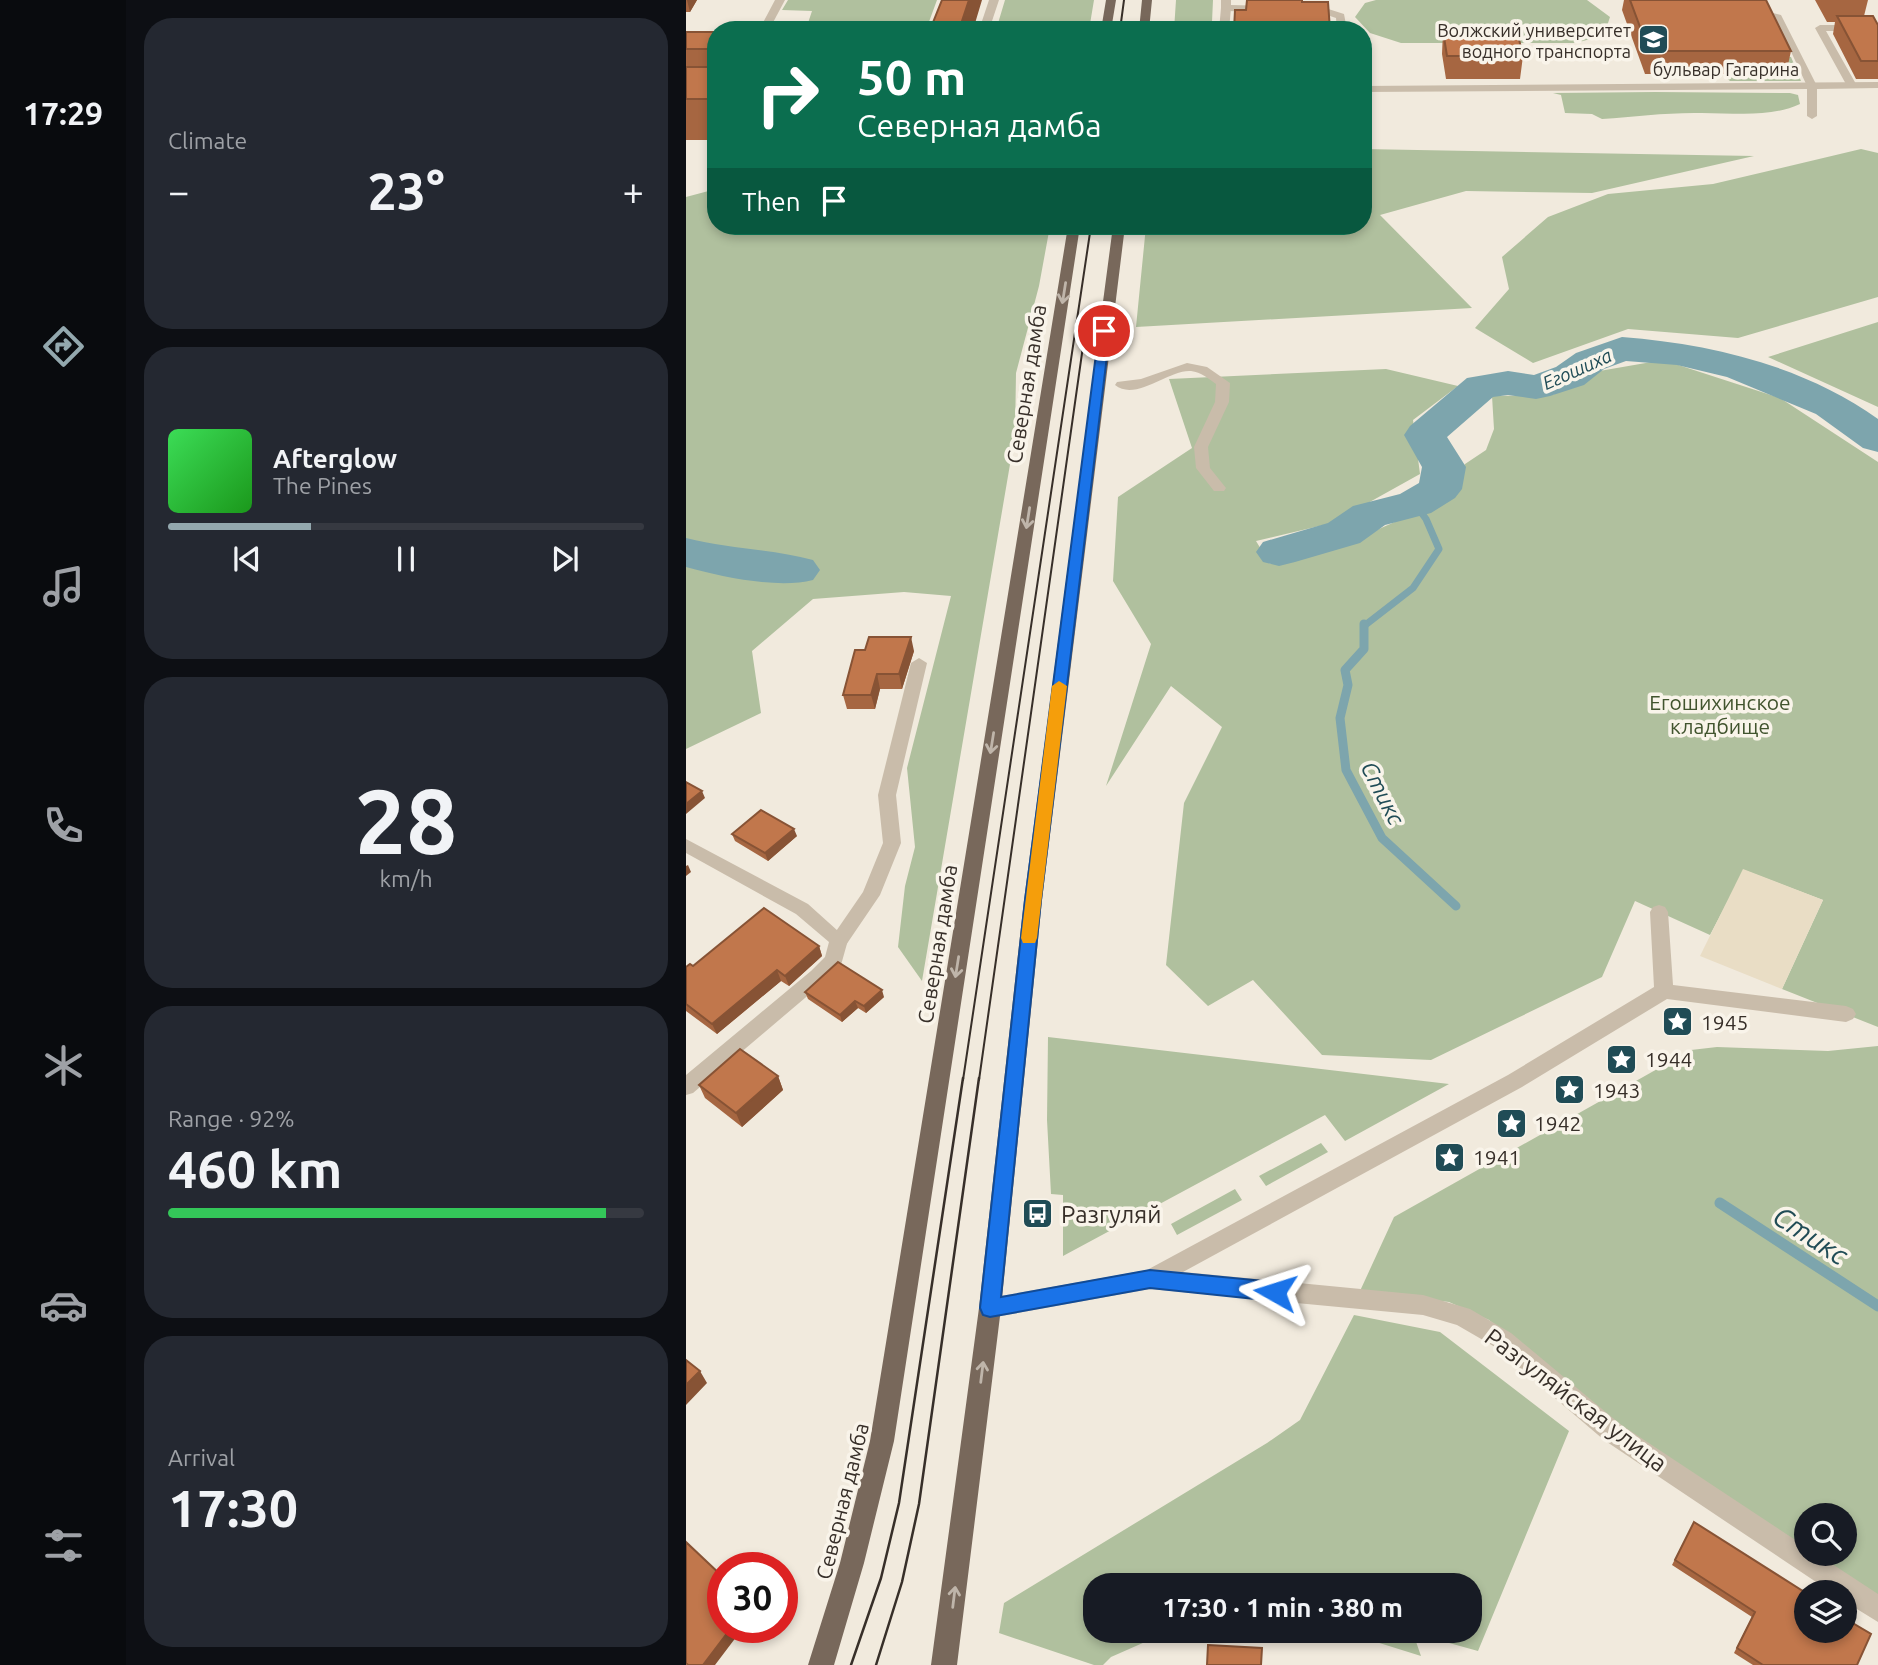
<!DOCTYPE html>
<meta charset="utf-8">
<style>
:root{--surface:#171b24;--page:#242831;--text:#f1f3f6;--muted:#9ea1a6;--line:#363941;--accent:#93a8ae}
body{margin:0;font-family:Ubuntu,sans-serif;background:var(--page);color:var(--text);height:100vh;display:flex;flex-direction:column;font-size:26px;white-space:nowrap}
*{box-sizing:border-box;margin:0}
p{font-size:23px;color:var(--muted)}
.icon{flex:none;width:38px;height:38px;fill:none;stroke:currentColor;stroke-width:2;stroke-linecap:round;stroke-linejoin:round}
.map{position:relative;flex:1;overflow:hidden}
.drawer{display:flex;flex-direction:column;gap:18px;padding:18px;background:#0d0f14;width:560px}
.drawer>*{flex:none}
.banner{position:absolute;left:21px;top:21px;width:665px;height:214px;border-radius:28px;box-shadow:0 4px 10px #0003;background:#0b6e4f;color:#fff;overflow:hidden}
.controls{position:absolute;left:1108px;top:1503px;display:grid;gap:14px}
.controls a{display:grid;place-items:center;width:63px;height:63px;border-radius:50%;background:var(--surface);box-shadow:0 4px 10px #0003;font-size:35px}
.speed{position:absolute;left:21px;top:1552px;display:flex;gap:14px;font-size:35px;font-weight:700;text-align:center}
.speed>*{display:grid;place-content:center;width:91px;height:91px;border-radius:50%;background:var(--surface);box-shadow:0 4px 10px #0003;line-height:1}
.speed .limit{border:10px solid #d22;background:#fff;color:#111}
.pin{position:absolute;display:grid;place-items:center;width:60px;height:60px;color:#fff;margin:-30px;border:4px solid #fff;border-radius:50%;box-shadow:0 2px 7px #0007}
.me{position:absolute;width:77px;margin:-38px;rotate:276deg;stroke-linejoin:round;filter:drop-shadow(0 0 5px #0008)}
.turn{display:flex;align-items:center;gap:24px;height:147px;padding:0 35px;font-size:32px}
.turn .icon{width:91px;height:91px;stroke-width:2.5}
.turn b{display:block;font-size:49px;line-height:60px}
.then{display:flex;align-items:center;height:66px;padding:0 35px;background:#0003;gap:14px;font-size:26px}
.big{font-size:52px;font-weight:700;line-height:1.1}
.drawer .tile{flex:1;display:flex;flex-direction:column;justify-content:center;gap:10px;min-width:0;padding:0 24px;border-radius:28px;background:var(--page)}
.drawer .dial{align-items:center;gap:0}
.dial b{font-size:91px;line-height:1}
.song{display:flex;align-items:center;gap:21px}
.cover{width:84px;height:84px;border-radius:10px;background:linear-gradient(135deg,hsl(130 70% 55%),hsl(120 70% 35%))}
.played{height:7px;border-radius:4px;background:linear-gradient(90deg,var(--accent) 30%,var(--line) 30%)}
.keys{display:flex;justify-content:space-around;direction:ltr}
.heat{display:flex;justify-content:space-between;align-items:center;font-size:38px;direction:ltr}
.charge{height:10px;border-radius:5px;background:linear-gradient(90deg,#34c759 92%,var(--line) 0)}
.trip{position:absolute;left:397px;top:1573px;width:399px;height:70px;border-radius:28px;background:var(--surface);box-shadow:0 4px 10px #0003;font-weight:700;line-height:70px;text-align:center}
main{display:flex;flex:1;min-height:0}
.menu{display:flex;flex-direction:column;width:126px;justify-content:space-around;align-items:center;background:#090b0e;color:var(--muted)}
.menu .icon{width:49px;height:49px}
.menu .active{color:var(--accent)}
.menu b{font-size:32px;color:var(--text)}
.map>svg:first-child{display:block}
</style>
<main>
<nav class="menu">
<b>17:29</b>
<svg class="icon active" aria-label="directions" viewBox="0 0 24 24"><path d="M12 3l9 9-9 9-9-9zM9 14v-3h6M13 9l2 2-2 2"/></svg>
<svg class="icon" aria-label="music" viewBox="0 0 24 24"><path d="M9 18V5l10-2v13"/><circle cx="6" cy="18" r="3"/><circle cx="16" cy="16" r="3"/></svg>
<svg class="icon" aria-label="phone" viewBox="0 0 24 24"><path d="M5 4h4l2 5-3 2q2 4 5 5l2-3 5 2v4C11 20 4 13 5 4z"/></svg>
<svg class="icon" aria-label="climate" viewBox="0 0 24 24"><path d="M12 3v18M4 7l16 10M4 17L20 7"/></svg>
<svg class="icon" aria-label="car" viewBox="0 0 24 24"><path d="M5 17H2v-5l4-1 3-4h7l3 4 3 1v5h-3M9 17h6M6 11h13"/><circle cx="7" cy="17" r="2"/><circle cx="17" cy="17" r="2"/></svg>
<svg class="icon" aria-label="filters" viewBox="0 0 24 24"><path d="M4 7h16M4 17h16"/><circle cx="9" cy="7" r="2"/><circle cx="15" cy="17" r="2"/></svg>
</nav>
<section class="drawer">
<div class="tile"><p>Climate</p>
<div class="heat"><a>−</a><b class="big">23°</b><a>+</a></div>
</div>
<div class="tile">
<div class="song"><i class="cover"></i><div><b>Afterglow</b><p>The Pines</p></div></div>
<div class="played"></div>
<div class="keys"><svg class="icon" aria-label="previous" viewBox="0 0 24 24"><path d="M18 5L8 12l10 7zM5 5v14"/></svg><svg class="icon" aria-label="pause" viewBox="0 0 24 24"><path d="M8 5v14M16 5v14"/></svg><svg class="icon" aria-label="next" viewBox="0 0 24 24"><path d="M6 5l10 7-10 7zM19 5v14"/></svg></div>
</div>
<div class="tile dial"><b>28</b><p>km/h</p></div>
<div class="tile"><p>Range · 92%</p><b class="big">460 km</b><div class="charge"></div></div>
<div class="tile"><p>Arrival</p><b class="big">17:30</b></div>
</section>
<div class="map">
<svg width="1192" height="1665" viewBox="0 0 1192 1665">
<rect width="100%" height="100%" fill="#f1eadd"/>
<path fill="#b0c09e" d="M 102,0 L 251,0 L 240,30 L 87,30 L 88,27 L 111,27 L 122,23 L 126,11 L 96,10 Z
M 319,0 L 408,0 L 403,30 L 310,30 Z
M 490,0 L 527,0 L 526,22 L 522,28 L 488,30 Z
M 690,0 L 901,0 L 924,17 L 918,35 L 890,43 L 715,43 L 684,33 L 669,17 L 679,3 Z
M 1098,56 L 1105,57 L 1115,81 L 1044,81 L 1039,77 L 1102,75 Z
M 969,92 L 1104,93 L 1112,95 L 1114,104 C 1082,119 1043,112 1008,113 C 977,113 947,117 916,119 L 906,114 L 879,113 L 875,95 L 867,93 Z
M 677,149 L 1068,156 L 906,193 L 780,191 L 694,215 L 786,308 L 450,327 L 460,226 L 677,226 Z
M 1175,149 L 1192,153 L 1192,297 L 1052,338 L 942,329 L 847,363 L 789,328 L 823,289 L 816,257 L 862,217 L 922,194 L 1027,184 Z
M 30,189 L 30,226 L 364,226 L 353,286 L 330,373 L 329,435 L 236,981 L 212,947 L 219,886 L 229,847 L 221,768 L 265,596 L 218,592 L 127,599 L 66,651 L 75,713 L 0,749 L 0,197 Z
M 1192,322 L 1192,407 L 1082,357 Z
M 977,360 L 1094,398 L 1192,462 L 1192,1027 L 1096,989 L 1137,900 L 1058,870 L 1024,935 L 949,901 L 916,977 L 745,1060 L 636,1055 L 567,980 L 522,1006 L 480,965 L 498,803 L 536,727 L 485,686 L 420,786 L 465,644 L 427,581 L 432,497 L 506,448 L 483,379 L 700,369 L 772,386 L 727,420 L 734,474 L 646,523 L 570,541 L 584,564 L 650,548 L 738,509 L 764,490 L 779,464 L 800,450 L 808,429 L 806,396 L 867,395 L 902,373 Z
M 362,1037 L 763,1084 L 659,1141 L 639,1115 L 377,1256 L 377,1195 L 365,1194 L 361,1120 Z
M 1192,1046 L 1192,1597 L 1126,1554 L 1158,1554 L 1158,1516 L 1120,1516 L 1120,1550 L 977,1457 L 858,1366 L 803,1320 L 763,1302 L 674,1291 L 708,1217 L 1005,1050 L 1031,1047 L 1142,1051 Z
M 635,1143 L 642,1152 L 580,1186 L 573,1176 Z
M 549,1189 L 556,1200 L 491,1235 L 485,1224 Z
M 668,1315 L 754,1332 L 883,1431 L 792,1651 L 727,1633 L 735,1656 L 655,1631 L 784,1631 L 784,1586 L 410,1586 L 410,1631 L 484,1631 L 425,1657 L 417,1665 L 408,1665 L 313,1633 L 318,1603 L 581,1443 L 614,1420 Z"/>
<path fill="#e9ddc5" d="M 1057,869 L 1137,900 L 1096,989 L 1014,956 Z"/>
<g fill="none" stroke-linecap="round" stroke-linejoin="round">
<path stroke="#7da5ad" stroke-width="7" d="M 678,626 L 727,588 L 753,549 L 740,519 L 729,504"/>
<path stroke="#7da5ad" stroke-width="9" d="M 678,624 L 678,649 L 659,670 L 662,685 L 654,718 L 660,770 L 696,838 L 770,906"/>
<path stroke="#7da5ad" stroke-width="11" d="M 1034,1203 L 1192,1306"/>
<path fill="#7da5ad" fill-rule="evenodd" d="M 936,337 C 1026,344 1118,366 1192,419 L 1192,452 L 1177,448 L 1130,414 L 1041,377 L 991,365 L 940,361 L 918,369 L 898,385 L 864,396 L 850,399 L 822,395 L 807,397 L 761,437 L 780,467 L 776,489 L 769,498 L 745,513 L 699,525 L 674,543 L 609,562 L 593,566 L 577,562 L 570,552 L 577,542 L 642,523 L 667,506 L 714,494 L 733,483 L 736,467 L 718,435 L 724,426 L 781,378 L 822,371 L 848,375 L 870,367 L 890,353 Z
M 0,538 C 42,549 86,549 127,560 L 134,570 L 127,580 C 92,589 36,577 0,567 Z"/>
<path fill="#c9bcaa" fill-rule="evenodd" d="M 89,0 L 99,0 L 83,30 L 73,30 Z
M 303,0 L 313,0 L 303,30 L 293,30 Z
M 540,5 L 545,8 L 543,30 L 533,30 L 535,8 Z
M 1087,13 L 1095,15 L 1131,86 L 1130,88 L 1121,86 Z
M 1192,25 L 1192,31 L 1140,31 L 1170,84 L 1161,86 L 1129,28 L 1134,25 Z
M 233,658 L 241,663 L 210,795 L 215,843 L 194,895 L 160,945 L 153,947 L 146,945 L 144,940 L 177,892 L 197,843 L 192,795 L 225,663 Z"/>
<path fill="#c9bcaa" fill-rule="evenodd" d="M 535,0 L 545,0 L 545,5 L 584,6 L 589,9 L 584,12 L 540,11 L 535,8 Z
M 619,7 L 636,7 L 658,14 L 661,30 L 651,30 L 650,18 L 635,13 L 616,12 L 614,10 Z
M 1192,82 L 1192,88 L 1131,89 L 1131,116 L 1126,119 L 1121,116 L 1121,89 L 677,92 L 677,86 Z
M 501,363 L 521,367 L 544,383 L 543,402 L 522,447 L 524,468 L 540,488 L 538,491 L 528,491 L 510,468 L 508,447 L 529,402 L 530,384 C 523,379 515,372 505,371 C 483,369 450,402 429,385 L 431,382 L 455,379 Z
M 0,839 L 122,904 L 162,940 L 155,965 L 139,981 L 7,1093 L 0,1095 L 0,1075 L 125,971 L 139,957 L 143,942 L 110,914 L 0,853 Z
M 973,905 L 979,907 L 982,912 L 987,985 L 1160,1006 L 1167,1009 L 1170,1014 L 1167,1019 L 1160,1022 L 981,999 L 836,1087 L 497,1272 L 737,1295 L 784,1309 L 825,1333 L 934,1424 L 1120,1547 L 1120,1554 L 1131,1554 L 1192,1594 L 1192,1622 L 1158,1601 L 1158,1592 L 1145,1592 L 918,1440 L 809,1347 L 771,1325 L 737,1315 L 464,1289 L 304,1318 L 296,1315 L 293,1308 L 296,1301 L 304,1298 L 461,1270 L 822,1075 L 968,987 L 964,912 L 967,907 Z"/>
<path fill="#78685b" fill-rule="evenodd" d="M 420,0 L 430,0 L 425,30 L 415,30 Z
M 456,0 L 466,0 L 463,30 L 453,30 Z
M 382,226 L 394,226 L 208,1441 L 178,1563 L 148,1665 L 122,1665 L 154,1563 L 184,1441 Z
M 427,226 L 439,226 L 356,900 L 315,1308 L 271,1665 L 245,1665 L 293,1308 L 338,900 Z"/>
<path stroke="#372f29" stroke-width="2" d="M 434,30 L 438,0
M 277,1080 L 405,226
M 293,1080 L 401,318"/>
<path stroke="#372f29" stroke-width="2.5" d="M 165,1665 L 195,1578 L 213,1503 L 277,1078
M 190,1665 L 216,1582 L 233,1504 L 293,1078"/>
</g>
<path fill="#a66641" d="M 0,0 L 11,0 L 4,12 L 0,12 Z
M 938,0 L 1080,0 L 1105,51 L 1100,74 L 959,74 L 936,10 Z
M 1129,0 L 1182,0 L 1178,16 L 1192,25 L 1192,79 L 1170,79 L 1147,34 L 1149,22 L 1141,22 Z
M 757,31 L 837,56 L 834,79 L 760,79 L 756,54 Z
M 0,32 L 30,32 L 30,140 L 0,140 Z
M 179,650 L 228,651 L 216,689 L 194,689 L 189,709 L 161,709 L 157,695 Z
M 46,834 L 111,836 L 82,861 L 49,841 Z
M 133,946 L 136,956 L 103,986 L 95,981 L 31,1034 L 0,1011 L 0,967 Z
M 119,992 L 198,997 L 180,1013 L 172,1008 L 156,1022 L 122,999 Z
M 92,1076 L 97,1090 L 56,1127 L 19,1098 L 13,1085 Z
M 1008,1522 L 1171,1665 L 1067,1665 L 1048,1653 L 1066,1617 L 986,1565 Z"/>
<path fill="#875335" d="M 1,0 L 11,0 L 4,12 Z
M 283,0 L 296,0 L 287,30 L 273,30 Z
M 225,637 L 228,651 L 216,689 L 213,674 Z
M 191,674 L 194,689 L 189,709 L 185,695 Z
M 16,791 L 19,798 L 0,814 L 0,804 Z
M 108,829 L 111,836 L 82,861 L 79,853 Z
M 2,865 L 5,872 L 0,876 L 0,866 Z
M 133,946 L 136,956 L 103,986 L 99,976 Z
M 91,970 L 95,981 L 31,1034 L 26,1024 Z
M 196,990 L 198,997 L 180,1013 L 178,1006 Z
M 169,1001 L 172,1008 L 156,1022 L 154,1015 Z
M 92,1076 L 97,1090 L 56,1127 L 50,1113 Z
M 14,1371 L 21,1383 L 0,1405 L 0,1385 Z
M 45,1628 L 57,1628 L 29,1665 L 17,1665 Z"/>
<path fill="#c1774c" stroke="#875335" stroke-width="2" d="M 256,0 L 283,0 L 273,30 L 244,30 Z
M 561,0 L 616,0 L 616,2 L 642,2 L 644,30 L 548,30 L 549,10 L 560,10 Z
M 944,0 L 1080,0 L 1105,51 L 963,51 Z
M 1151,16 L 1187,16 L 1192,25 L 1192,61 L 1175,61 Z
M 757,31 L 831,31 L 837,56 L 761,56 Z
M 0,32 L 30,32 L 30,99 L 0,99 L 0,67 L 22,67 L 22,49 L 0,49 Z
M 183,637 L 225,637 L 213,674 L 191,674 L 185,695 L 157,695 L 169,650 L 179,650 Z
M 0,782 L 16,791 L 0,804 Z
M 75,810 L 108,829 L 79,853 L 46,834 Z
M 78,908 L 133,946 L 99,976 L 91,970 L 26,1024 L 0,1004 L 0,967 L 4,964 L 7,966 Z
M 152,962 L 196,990 L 178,1006 L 169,1001 L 154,1015 L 119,992 Z
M 54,1049 L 92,1076 L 50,1113 L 13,1085 Z
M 0,1360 L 14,1371 L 0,1385 Z
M 1008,1522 L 1120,1593 L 1120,1631 L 1158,1631 L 1158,1618 L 1185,1634 L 1171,1665 L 1077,1665 L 1051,1648 L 1069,1612 L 989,1560 Z
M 0,1542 L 37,1577 L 37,1628 L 45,1628 L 17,1665 L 2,1665 L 0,1663 Z
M 51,1559 L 63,1568 L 44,1568 Z
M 522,1645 L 576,1648 L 575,1665 L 521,1665 Z"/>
<defs><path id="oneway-shaft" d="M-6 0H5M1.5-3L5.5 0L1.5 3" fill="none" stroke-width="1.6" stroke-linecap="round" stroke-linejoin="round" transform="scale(1.75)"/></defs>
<g stroke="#bfb5aa">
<use href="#oneway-shaft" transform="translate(378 293) rotate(99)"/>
<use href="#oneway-shaft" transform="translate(342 518) rotate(99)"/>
<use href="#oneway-shaft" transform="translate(306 743) rotate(99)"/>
<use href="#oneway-shaft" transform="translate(271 967) rotate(99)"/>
<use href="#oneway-shaft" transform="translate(296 1372) rotate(-83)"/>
<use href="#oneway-shaft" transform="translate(268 1597) rotate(-83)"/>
</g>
<path fill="#1a73e8" stroke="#114b97" stroke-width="2" d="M 418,328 L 424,331 L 355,900 L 315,1297 L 464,1270 L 589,1282 L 596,1285 L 599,1292 L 596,1298 L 589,1301 L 464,1288 L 304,1317 L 297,1315 L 294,1308 L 339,900 L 413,331 Z"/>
<path fill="#f59e0b" d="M 373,681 L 381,686 L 351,938 L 349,943 L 337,943 L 335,938 L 366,686 Z"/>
<defs>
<symbol id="university-square" viewBox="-11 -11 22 22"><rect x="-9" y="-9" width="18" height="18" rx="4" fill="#204c56" stroke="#f9f4ea"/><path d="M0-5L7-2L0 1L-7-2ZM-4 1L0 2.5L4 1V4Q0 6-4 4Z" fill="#fff"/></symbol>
<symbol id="sight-square" viewBox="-11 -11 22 22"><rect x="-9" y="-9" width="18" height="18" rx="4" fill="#204c56" stroke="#f9f4ea"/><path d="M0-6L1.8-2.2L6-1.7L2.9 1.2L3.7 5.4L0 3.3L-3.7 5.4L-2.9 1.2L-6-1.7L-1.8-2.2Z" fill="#fff"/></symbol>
<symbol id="bus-square" viewBox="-11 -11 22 22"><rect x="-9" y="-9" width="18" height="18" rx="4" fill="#204c56" stroke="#f9f4ea"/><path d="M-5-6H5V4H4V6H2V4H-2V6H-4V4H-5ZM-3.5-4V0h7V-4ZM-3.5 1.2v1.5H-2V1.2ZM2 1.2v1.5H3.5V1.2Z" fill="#fff"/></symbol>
</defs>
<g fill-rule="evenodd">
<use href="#university-square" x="950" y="22" width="35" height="35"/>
<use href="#sight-square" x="974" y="1004" width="35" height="35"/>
<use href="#sight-square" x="918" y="1042" width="35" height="35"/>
<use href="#sight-square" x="866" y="1072" width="35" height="35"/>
<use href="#sight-square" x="808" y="1106" width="35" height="35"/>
<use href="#sight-square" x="746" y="1140" width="35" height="35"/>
<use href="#bus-square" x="334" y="1196" width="35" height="35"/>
</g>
<g text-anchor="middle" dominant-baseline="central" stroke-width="7" stroke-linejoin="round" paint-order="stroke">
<g font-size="18" fill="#372f29" stroke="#f9f4ea" text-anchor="end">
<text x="945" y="30">Волжский университет<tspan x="945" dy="21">водного транспорта</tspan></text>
</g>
<g font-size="18" fill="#372f29" stroke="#f9f4ea">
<text x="1040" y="69">бульвар Гагарина</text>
</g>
<g font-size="19" font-style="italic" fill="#204c56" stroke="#f9f4ea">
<text transform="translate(891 369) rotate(-24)">Егошиха</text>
</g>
<g font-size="21" fill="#372f29" stroke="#f9f4ea">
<text transform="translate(340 384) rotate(-81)">Северная дамба</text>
<text transform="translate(251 944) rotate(-81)">Северная дамба</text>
<text transform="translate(156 1501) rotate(-76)">Северная дамба</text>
</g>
<g font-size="21" fill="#41542e" stroke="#f9f4ea">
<text x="1034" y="702">Егошихинское<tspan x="1034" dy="24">кладбище</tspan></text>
</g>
<g font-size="21" fill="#372f29" stroke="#f9f4ea" text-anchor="start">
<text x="1015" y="1022">1945</text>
<text x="959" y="1059">1944</text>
<text x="907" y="1090">1943</text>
<text x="848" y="1123">1942</text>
<text x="787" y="1157">1941</text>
</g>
<g font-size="23" font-style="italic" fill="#204c56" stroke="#f9f4ea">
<text transform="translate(697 793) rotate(63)">Стикс</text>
</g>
<g font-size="24" fill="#372f29" stroke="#f9f4ea" text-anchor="start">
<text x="375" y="1214">Разгуляй</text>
</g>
<g font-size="24" fill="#372f29" stroke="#f9f4ea">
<text transform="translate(890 1400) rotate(37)">Разгуляйская улица</text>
</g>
<g font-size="28" font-style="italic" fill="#204c56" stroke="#f9f4ea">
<text transform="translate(1125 1235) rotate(33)">Стикс</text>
</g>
</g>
</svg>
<div class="controls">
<a><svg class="icon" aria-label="search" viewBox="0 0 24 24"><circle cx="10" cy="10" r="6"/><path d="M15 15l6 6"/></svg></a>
<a><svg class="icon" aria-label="layers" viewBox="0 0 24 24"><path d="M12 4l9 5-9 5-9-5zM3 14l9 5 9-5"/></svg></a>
</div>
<div class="speed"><div class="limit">30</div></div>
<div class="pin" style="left:418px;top:331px;background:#d93025"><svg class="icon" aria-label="arrive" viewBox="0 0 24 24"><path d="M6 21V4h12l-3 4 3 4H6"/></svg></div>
<svg class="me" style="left:589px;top:1292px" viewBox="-20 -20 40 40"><path d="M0-17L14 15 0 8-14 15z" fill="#1a73e8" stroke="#fff" stroke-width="4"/></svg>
<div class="trip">17:30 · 1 min · 380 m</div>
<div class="banner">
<div class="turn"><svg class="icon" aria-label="right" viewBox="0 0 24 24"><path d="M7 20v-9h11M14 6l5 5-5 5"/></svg><div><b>50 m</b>Северная дамба</div></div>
<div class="then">Then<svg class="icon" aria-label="arrive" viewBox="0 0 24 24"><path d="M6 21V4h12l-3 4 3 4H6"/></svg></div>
</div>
</div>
</main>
